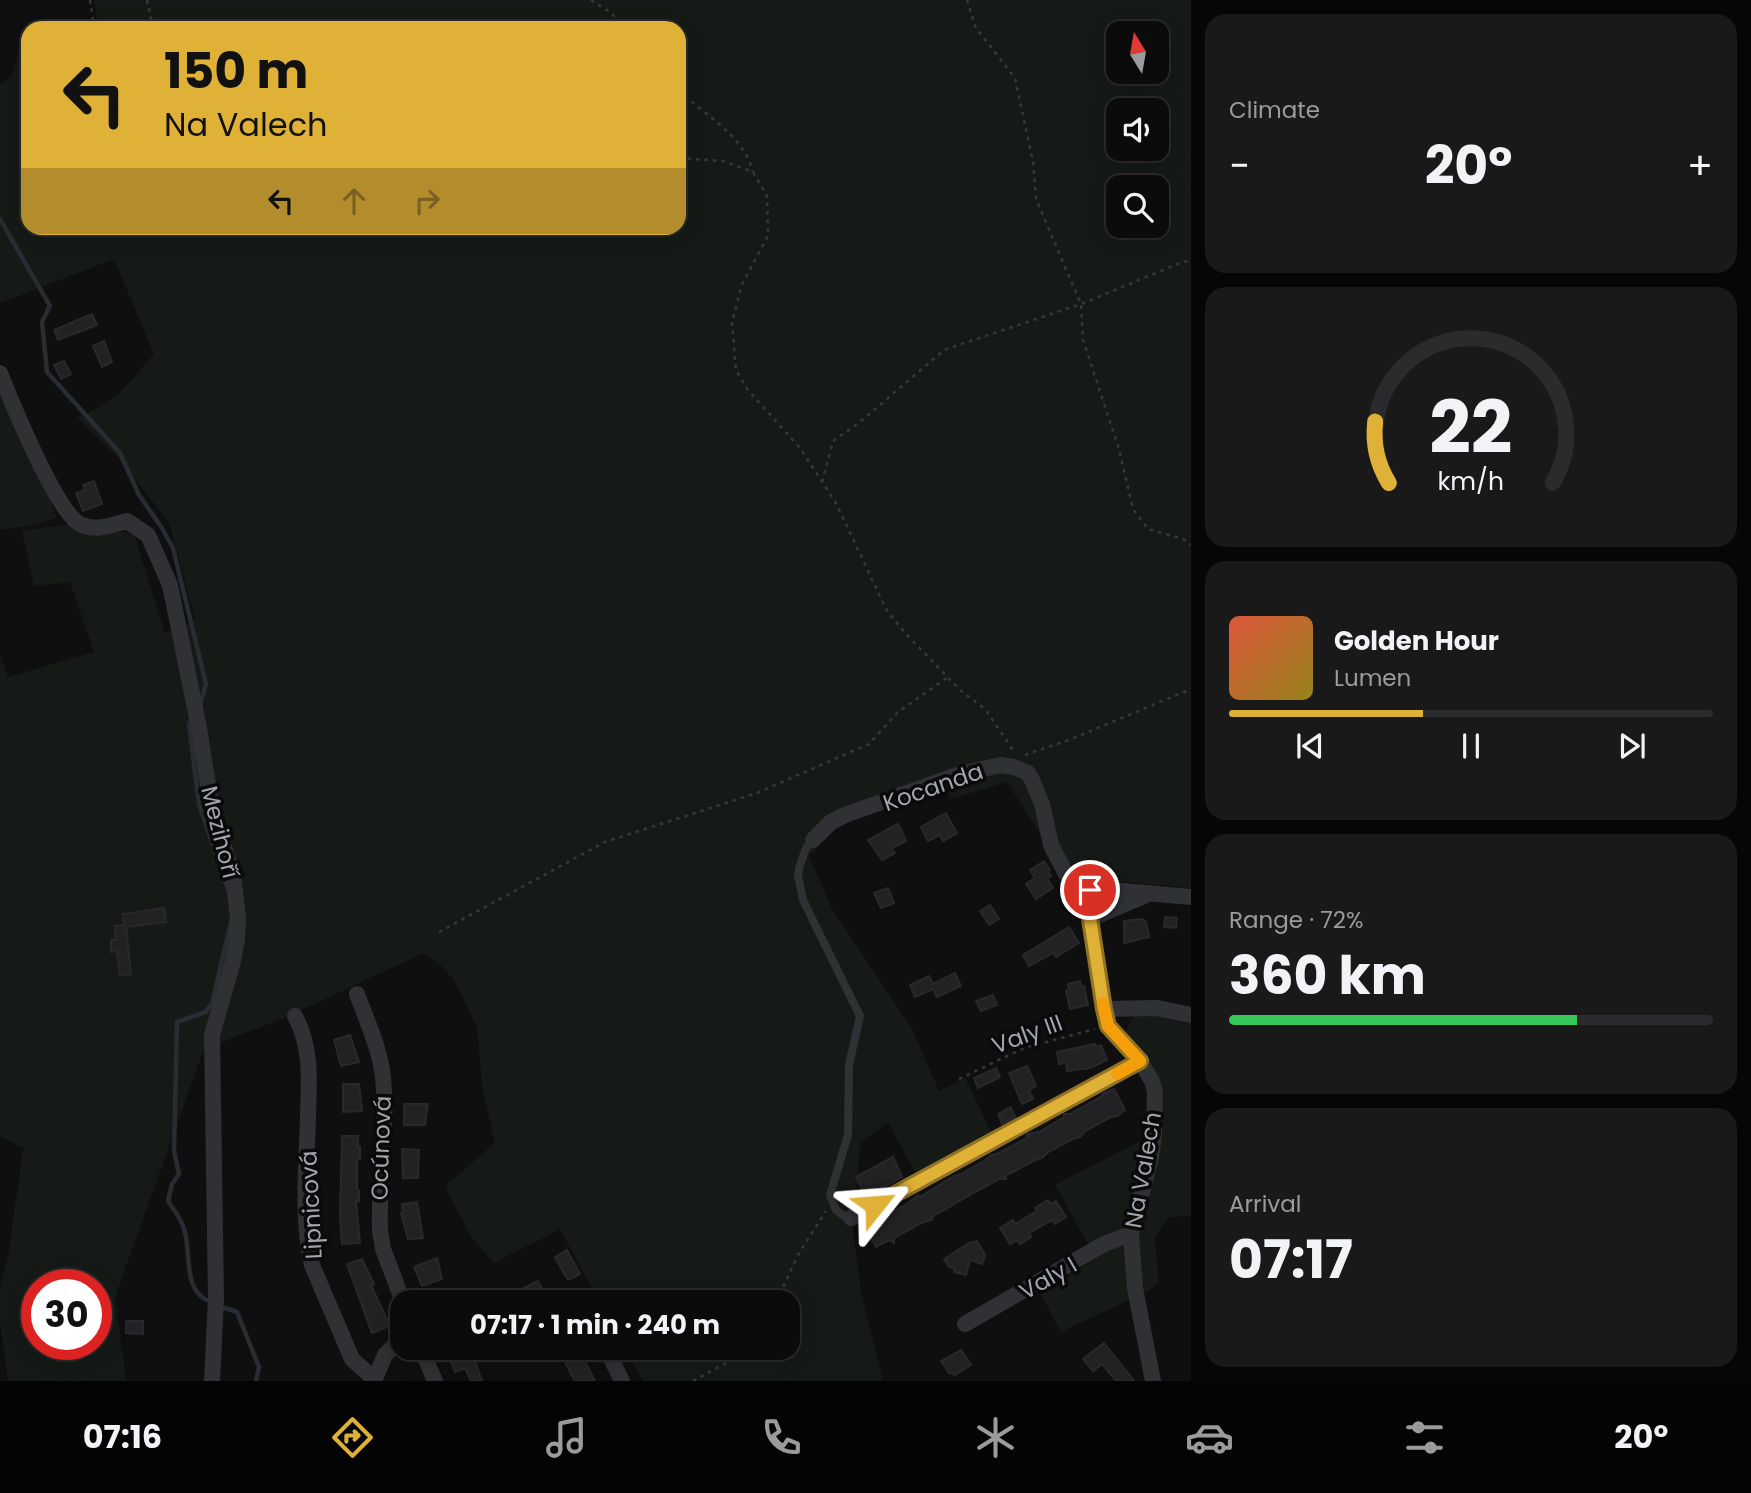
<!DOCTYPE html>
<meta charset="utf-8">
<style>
:root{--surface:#0b0b0c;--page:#19191a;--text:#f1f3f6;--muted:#9a9b9d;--line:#2b2b2d;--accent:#e0b137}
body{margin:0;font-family:Poppins,sans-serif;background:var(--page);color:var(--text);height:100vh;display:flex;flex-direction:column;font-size:26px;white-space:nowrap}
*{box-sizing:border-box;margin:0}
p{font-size:23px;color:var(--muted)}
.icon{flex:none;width:38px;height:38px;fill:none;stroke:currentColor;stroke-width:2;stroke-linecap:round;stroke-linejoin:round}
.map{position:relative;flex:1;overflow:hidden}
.sheet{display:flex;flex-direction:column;gap:14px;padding:14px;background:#060607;width:560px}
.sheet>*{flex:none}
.top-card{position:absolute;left:21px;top:21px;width:665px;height:214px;border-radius:21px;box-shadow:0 4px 18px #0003,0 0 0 2px var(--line);background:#e0b137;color:#111;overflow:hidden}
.needle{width:46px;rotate:349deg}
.fabs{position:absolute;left:1106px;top:21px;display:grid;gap:14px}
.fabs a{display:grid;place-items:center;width:63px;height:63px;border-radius:14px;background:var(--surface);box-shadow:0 4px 18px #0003,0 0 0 2px var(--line);font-size:35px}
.speed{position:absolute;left:21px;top:1269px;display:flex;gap:14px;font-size:35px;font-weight:700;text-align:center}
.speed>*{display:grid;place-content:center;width:91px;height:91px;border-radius:50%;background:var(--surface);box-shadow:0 4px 18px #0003,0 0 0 2px var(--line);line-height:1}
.speed .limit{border:10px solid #d22;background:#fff;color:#111}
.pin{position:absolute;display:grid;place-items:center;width:60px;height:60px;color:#fff;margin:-30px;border:4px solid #fff;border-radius:50%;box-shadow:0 2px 7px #0007}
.me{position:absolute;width:77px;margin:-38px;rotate:62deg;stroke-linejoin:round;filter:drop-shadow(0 0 5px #0008)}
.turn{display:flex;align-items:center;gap:24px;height:147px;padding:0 28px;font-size:32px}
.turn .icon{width:91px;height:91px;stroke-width:2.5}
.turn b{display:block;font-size:49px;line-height:60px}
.lanes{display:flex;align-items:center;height:66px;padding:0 28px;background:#0003;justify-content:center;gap:35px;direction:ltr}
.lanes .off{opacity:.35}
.big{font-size:52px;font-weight:700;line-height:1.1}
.sheet .card{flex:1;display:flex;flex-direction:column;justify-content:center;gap:10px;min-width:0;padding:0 24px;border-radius:21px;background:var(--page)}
.sheet .dial{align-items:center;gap:0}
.dial svg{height:182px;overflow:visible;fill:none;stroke:var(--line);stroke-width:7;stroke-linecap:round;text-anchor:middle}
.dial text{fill:var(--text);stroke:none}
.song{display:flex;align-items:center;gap:21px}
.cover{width:84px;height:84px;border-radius:10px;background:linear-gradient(135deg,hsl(10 70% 55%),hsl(50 70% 35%))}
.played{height:7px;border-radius:4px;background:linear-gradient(90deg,var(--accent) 40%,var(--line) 40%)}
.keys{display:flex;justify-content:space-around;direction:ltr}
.heat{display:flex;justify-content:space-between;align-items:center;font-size:38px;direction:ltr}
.charge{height:10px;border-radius:5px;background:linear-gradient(90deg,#34c759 72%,var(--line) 0)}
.trip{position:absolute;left:390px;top:1290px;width:410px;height:70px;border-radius:21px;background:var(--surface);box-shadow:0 4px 18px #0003,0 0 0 2px var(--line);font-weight:700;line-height:70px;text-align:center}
.dock{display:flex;height:112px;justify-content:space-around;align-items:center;background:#040405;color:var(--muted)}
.dock .icon{width:49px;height:49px}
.dock .on{color:var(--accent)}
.dock b{font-size:32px;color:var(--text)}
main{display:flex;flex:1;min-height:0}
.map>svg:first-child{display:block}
</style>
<main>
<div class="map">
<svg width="1191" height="1381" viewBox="0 0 1191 1381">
<rect width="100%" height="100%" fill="#0f0f10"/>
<path fill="#161a17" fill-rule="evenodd" d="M 94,0 L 1191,0 L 1191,888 L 1078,878 L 1049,847 L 1007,782 L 951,799 L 942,784 L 891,801 L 826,832 L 815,851 L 809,856 L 832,909 L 912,1029 L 939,1091 L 965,1078 L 992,1134 L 917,1176 L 890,1126 L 887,1123 L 860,1143 L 853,1231 L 861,1292 L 883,1381 L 643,1381 L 623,1348 L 788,1348 L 788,1302 L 599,1302 L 560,1229 L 494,1263 L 470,1235 L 445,1186 L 495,1143 L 483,1093 L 477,1027 L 454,980 L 439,964 L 424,953 L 284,1018 L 204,1049 L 115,1297 L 126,1381 L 8,1381 L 0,1322 L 0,1288 L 9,1251 L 23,1148 L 0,1136 L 0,654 L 8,677 L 94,652 L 70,582 L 34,586 L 22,531 L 70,524 L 134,534 L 165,633 L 195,619 L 169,522 L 117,457 L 77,417 C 118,401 126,386 154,354 L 114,259 L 0,303 L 0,85 L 12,75 L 20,45 L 28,46 L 28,228 L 679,228 L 679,28 L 98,28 ZM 1118,33 L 1157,33 L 1157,72 L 1118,72 ZM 1118,110 L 1157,110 L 1157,149 L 1118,149 ZM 1118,187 L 1157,187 L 1157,226 L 1118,226 ZM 37,1284 L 96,1284 L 96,1344 L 37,1344 Z
M 0,389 L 48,492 L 57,518 L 27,526 L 0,530 Z
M 1134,1015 L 1177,1016 L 1191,1023 L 1191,1215 L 1168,1218 L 1155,1239 L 1159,1283 L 1148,1291 L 1061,1332 L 1041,1294 L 1096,1258 L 1055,1185 L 1146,1138 L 1163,1124 L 1158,1077 L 1146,1055 L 1125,1032 Z"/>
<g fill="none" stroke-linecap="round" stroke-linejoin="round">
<path stroke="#272d32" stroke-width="4.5" d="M 0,219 L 50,306 L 42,322 L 47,372 L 120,453 L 139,495 L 162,528 L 173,548 L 206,684 L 200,705
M 192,719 L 189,724 L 199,804 L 228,889
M 211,1302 C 180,1291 193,1250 183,1226 C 180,1217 173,1209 168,1201 L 172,1184 L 179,1174 L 174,1151 L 177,1022 L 206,1012 L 212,1003 L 231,922
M 219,1306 L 237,1312 L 259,1367 L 256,1381"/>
</g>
<path fill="#222224" stroke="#29292c" stroke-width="2" d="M 92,314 L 97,325 L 58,340 L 54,330 Z
M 104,341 L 112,362 L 102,367 L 93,346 Z
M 64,361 L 71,374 L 61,379 L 54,365 Z
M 94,481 L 102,504 L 83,511 L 76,493 L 85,490 L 83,485 Z
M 946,813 L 957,833 L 943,841 L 940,835 L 928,841 L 921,827 Z
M 898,824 L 906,841 L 892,848 L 895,853 L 882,860 L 868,840 Z
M 1044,861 L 1050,870 L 1048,871 L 1051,876 L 1047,878 L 1053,888 L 1036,899 L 1026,884 L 1035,878 L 1030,870 Z
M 888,888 L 894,903 L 881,908 L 874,893 Z
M 990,905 L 999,919 L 989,925 L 980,911 Z
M 164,908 L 166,922 L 126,927 L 131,974 L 120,975 L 117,951 L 111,952 L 111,940 L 116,940 L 115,926 L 124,925 L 123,914 Z
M 1165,917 L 1177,918 L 1176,928 L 1164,927 Z
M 1143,919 L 1144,921 L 1146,922 L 1149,937 L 1124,943 L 1124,921 Z
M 1069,927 L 1079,943 L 1056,957 L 1053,953 L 1029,966 L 1023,955 Z
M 955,973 L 961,986 L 937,997 L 933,989 L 915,997 L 910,985 L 929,976 L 933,984 Z
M 1080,981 L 1081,987 L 1084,986 L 1088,1005 L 1070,1009 L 1066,991 L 1069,990 L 1068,984 Z
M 993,995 L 997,1005 L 981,1011 L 976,1001 Z
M 350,1035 L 359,1062 L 341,1066 L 334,1040 Z
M 1095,1044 L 1096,1047 L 1101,1045 L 1107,1060 L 1090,1068 L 1067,1071 L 1066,1063 L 1059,1064 L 1057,1052 Z
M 1027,1066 L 1036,1086 L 1029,1090 L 1033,1099 L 1022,1104 L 1009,1073 Z
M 996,1068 L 1000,1077 L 978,1088 L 974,1078 Z
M 343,1084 L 359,1084 L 362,1111 L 343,1112 Z
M 1114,1089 L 1125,1110 L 1117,1116 L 1111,1117 L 1085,1131 L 1080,1137 L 1073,1139 L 1048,1152 L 1042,1158 L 1037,1159 L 1013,1172 L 1006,1175 L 1006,1179 L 999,1179 L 975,1192 L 932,1217 L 932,1220 L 923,1222 L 894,1238 L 894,1243 L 889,1240 L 876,1247 L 866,1229 L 879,1217 L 904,1206 L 918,1195 L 920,1197 L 954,1176 L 961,1174 L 984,1161 L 991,1155 L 997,1154 L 1027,1138 L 1027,1134 L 1039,1132 L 1064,1117 L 1064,1114 L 1070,1114 L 1102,1096 L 1102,1094 Z
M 404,1104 L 428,1104 L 425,1125 L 404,1125 Z
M 1011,1107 L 1015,1117 L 1002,1124 L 998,1114 Z
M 342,1136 L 358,1136 L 358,1147 L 360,1147 L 360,1159 L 357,1159 L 357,1189 L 359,1190 L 359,1201 L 356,1201 L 360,1243 L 342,1244 L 340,1216 Z
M 402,1149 L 419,1150 L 418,1178 L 403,1178 Z
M 893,1157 L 902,1177 L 866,1197 L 856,1177 Z
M 1048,1200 L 1050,1204 L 1056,1201 L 1066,1217 L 1055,1224 L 1052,1220 L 1029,1233 L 1031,1237 L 1020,1244 L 1018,1240 L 1010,1244 L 1000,1228 L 1013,1220 L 1015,1224 L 1037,1211 L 1035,1208 Z
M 417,1202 L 423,1238 L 408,1239 L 401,1213 L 403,1212 L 402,1204 Z
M 977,1241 L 985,1255 L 982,1264 L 970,1260 L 966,1275 L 954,1272 L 955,1269 L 949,1267 L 944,1259 L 969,1243 Z
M 567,1250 L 580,1274 L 568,1280 L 555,1257 Z
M 437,1258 L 442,1279 L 422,1286 L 414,1267 Z
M 362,1259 L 374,1284 L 371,1285 L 390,1326 L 372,1333 L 347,1264 Z
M 538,1281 L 549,1302 L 511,1302 L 527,1294 L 524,1288 Z
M 126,1321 L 143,1321 L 143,1334 L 126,1333 Z
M 1104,1343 L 1127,1372 L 1134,1381 L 1116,1381 L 1102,1364 L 1093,1371 L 1083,1359 Z
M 452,1348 L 461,1348 L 463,1353 L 471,1349 L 482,1381 L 471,1381 L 465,1368 L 455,1372 L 446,1350 Z
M 557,1348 L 574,1348 L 581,1361 L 584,1359 L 595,1381 L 575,1381 Z
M 961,1350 L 971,1365 L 955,1375 L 949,1373 L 941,1361 Z"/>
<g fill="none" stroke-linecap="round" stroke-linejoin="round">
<path stroke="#37383c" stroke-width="2.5" stroke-dasharray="3.5 5" stroke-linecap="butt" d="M 90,0 L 94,28
M 147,0 L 153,28
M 591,0 L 611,13 L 626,28
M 967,0 L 976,28 L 1015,78 L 1033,162 L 1036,199 L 1081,304 L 1083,340 L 1119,449 L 1133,509 L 1148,529 L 1183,539 L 1191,545
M 679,90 C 705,116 743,134 753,172
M 679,158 L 723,161 L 753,172 L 767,196 L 768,236 L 742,284 L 732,322 L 736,370 L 747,389 L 800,448 L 836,503 L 887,611 L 906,634 L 961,691 L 985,709 L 1015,753
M 822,482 L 833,441 L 860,422 L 944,350 L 1081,304 L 1180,263 L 1191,260
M 1025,755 L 1069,740 L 1191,689
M 439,932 L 605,842 L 757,793 L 869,744 L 898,712 L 948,677
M 959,1079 L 1024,1048 L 1095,1029
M 776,1302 L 798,1255 L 826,1211
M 693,1381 L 728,1362 L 752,1353 L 755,1348"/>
<path stroke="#303135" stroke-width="8" d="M 813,840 L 806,848 L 799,868 L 798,876 L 803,900 L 860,1016 L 849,1065 L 848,1135 L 830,1195 L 836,1210 L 844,1216 L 851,1218"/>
<path stroke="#303135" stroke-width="16" d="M 0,373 C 11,401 57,513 80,524 C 96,532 111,525 127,521 L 148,535 L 170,585 L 199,728 L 212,810 L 233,875 L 238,918 L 237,939 L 233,961 L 212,1035 L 216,1298 L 212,1381
M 813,840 L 831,822 L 845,815 L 957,775 L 1000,765 L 1014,767 L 1028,773 L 1032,780 L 1042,804 L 1051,845 L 1067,876 L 1078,887 L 1191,897
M 1090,890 L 1090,919 L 1104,1009 L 1108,1026 L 1140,1061 L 1152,1081 L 1155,1092 L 1154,1135 L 1151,1157 L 1131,1234 L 1135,1288 L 1153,1381
M 1090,919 L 1149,894
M 357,994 C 366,1019 378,1044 382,1070 C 389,1119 378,1181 380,1231 L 383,1249 L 403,1302
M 1104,1009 L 1157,1008 L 1191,1015
M 295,1016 C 312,1048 309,1080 308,1115 C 307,1163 301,1219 312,1265 L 352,1359 L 374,1379
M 851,1218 L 1140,1061
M 581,1299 L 583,1302
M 965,1324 L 1104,1244 L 1131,1234
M 421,1348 L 435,1381
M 606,1348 L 622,1381
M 374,1381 L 385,1355 L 402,1338"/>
</g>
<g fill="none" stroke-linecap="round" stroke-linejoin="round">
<defs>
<path id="route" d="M 875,1205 L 1140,1061 L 1108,1026 L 1104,1009 L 1090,919 L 1090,890"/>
</defs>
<use href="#route" stroke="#927324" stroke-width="18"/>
<use href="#route" stroke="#e0b137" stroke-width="12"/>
<path stroke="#f59e0b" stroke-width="12" d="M 1103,1003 L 1108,1026 L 1140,1061 L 1117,1074"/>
</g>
<g text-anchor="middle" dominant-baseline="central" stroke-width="7" stroke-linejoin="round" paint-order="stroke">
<g font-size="23" fill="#a1a5b0" stroke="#0a0a0b">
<text transform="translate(933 787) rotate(-19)">Kocanda</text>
<text transform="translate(220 832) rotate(76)">Mezihoří</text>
<text transform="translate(1027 1034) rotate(-20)">Valy III</text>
<text transform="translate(381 1148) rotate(-88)">Ocúnová</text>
<text transform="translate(1143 1170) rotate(-80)">Na Valech</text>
<text transform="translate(311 1205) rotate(-93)">Lipnicová</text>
<text transform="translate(1048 1278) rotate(-30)">Valy I</text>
</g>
</g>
</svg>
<div class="fabs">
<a><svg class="needle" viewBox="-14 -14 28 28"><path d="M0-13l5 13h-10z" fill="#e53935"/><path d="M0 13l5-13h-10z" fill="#9a9b9d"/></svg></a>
<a><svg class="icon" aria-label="sound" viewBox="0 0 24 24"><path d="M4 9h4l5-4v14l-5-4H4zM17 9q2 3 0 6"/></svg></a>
<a><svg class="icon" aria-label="search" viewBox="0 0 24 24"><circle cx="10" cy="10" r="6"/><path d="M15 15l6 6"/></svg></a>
</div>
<div class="speed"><div class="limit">30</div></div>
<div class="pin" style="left:1090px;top:890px;background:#d93025"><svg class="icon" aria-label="arrive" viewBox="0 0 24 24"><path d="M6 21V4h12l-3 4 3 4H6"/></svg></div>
<svg class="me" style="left:875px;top:1205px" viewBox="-20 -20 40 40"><path d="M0-17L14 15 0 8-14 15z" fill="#e0b137" stroke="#fff" stroke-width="4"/></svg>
<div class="trip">07:17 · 1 min · 240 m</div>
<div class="top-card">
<div class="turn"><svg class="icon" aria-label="left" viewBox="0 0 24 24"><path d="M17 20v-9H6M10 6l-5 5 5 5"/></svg><div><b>150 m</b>Na Valech</div></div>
<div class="lanes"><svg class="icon" aria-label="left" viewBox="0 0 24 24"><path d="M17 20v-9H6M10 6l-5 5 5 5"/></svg><svg class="icon off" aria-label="ahead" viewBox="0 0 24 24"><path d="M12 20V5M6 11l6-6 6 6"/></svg><svg class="icon off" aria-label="right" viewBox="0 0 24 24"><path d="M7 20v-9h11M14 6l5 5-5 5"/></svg></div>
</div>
</div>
<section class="sheet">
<div class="card"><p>Climate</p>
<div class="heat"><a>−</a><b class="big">20°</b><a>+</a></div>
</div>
<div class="card dial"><svg viewBox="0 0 100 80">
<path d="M14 69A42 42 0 1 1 86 69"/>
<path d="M14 69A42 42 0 0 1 8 42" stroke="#e0b137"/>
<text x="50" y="56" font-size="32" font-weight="700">22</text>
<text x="50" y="72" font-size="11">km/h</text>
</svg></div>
<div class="card">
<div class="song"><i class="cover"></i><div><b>Golden Hour</b><p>Lumen</p></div></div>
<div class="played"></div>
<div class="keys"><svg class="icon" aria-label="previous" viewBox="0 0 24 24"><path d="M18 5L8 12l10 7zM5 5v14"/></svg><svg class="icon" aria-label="pause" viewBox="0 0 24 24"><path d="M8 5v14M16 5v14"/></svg><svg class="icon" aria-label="next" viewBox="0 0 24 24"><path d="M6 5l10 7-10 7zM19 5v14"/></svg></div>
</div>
<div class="card"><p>Range · 72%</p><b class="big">360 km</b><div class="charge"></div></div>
<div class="card"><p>Arrival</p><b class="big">07:17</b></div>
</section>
</main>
<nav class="dock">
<b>07:16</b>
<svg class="icon on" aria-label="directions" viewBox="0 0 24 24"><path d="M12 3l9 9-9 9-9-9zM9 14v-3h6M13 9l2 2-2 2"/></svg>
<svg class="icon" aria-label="music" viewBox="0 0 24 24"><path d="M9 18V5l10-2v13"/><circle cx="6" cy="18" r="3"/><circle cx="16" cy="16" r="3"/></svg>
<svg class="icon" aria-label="phone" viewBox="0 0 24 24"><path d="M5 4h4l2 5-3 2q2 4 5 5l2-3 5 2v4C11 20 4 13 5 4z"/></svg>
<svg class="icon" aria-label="climate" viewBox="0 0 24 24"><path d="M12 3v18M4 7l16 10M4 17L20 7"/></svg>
<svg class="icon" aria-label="car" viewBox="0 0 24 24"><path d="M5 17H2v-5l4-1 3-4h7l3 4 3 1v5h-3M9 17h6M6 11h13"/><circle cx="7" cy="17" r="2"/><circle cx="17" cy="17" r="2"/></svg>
<svg class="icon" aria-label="filters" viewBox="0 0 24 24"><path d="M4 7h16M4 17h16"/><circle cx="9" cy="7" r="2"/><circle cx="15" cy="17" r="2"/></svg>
<b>20°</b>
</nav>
